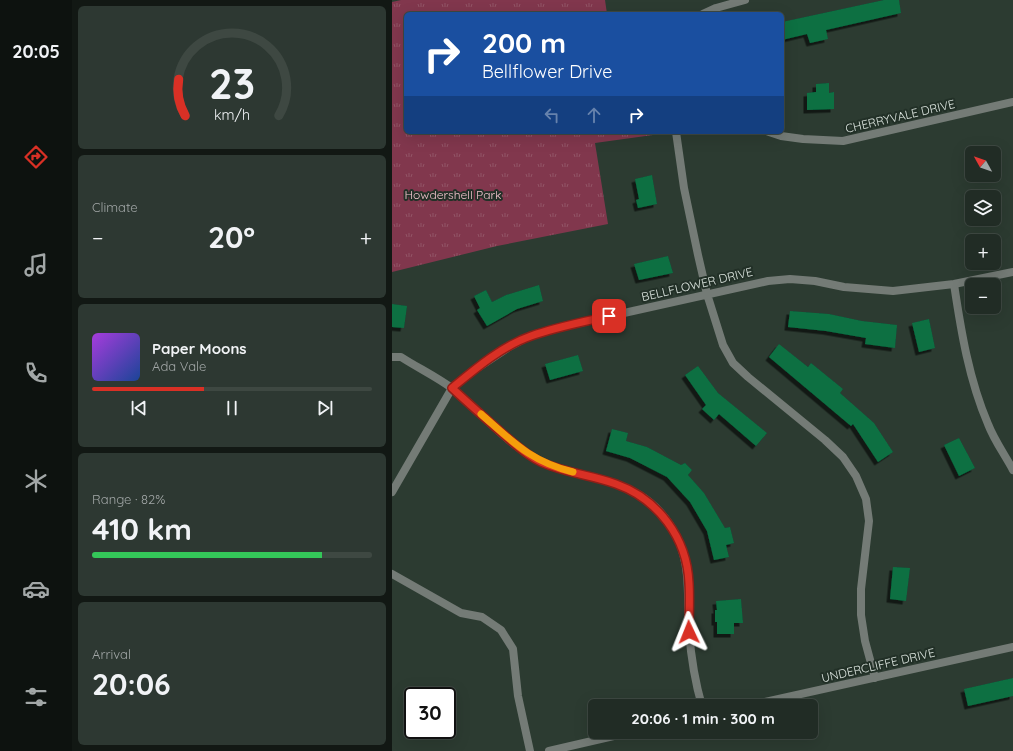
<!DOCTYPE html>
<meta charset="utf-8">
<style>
:root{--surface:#212c25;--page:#2d3832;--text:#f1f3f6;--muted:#a2a7a7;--line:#3e4842;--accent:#d93025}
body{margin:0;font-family:Quicksand,sans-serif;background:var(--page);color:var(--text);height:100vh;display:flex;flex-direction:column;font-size:15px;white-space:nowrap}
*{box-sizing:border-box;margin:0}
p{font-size:13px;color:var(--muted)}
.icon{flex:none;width:22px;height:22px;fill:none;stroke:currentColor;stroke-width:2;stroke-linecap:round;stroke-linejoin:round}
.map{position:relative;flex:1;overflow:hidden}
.details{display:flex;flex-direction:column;gap:6px;padding:6px;background:#121814;width:320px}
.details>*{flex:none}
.banner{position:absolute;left:12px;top:12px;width:380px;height:122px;border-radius:6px;box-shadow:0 4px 16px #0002,0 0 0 1px var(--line);background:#1a4fa0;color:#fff;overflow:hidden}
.needle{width:26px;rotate:310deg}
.fabs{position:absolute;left:573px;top:146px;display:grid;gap:8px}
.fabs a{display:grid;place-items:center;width:36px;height:36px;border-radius:6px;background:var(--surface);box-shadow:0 4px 16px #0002,0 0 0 1px var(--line);font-size:20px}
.speed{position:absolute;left:12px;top:687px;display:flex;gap:8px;font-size:20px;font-weight:700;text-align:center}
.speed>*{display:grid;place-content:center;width:52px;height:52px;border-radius:50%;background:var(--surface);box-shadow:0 4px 16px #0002,0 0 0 1px var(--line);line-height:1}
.speed .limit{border:2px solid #111;border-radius:6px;background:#fff;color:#111}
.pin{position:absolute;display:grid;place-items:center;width:34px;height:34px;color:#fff;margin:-17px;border-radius:8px;box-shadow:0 2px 6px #0006}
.me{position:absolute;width:44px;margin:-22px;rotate:358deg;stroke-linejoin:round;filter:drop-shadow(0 0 3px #0008)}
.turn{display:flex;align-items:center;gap:14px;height:84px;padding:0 12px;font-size:18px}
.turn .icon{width:52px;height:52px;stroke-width:2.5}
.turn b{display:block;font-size:28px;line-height:34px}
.lanes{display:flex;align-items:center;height:38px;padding:0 12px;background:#0003;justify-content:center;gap:20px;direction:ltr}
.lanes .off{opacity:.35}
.big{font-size:30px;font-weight:700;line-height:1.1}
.details .card{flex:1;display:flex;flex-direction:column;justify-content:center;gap:6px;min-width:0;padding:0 14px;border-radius:6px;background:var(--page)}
.details .dial{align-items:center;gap:0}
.dial svg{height:104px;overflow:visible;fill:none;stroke:var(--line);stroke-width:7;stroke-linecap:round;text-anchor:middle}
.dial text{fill:var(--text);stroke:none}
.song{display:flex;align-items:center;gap:12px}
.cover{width:48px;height:48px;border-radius:6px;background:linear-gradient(135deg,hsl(280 70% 55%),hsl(220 70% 35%))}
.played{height:4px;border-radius:2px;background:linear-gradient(90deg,var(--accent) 40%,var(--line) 40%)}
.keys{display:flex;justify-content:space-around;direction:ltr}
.heat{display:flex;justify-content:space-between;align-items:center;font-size:22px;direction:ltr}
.charge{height:6px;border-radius:3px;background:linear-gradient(90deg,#34c759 82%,var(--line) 0)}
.trip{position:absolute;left:196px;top:699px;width:230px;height:40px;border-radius:6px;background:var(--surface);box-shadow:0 4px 16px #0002,0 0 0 1px var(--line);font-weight:700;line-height:40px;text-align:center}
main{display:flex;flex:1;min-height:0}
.menu{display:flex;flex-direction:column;width:72px;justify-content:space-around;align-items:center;background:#0d120f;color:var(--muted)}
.menu .icon{width:28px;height:28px}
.menu .on{color:var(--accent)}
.menu b{font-size:18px;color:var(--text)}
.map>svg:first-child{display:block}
</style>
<main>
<nav class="menu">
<b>20:05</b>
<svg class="icon on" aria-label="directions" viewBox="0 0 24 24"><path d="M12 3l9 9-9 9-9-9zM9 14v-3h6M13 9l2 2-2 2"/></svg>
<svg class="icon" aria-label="music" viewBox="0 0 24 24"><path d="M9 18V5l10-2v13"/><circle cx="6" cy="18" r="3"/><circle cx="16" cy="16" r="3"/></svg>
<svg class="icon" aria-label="phone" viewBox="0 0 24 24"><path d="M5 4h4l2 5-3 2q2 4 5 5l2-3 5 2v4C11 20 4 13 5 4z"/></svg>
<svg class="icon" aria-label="climate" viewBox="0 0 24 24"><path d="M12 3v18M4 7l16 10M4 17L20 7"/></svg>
<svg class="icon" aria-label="car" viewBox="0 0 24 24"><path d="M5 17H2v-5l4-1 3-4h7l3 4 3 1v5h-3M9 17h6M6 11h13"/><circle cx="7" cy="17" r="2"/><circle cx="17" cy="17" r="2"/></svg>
<svg class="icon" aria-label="filters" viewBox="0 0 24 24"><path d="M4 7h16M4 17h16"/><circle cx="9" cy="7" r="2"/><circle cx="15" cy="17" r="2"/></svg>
</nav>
<section class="details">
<div class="card dial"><svg viewBox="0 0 100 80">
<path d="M14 69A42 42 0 1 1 86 69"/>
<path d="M14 69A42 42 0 0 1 9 41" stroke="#d93025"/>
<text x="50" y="56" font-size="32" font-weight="700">23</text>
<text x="50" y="72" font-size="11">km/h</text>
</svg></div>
<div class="card"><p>Climate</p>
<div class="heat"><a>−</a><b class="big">20°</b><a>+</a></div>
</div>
<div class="card">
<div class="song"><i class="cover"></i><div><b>Paper Moons</b><p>Ada Vale</p></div></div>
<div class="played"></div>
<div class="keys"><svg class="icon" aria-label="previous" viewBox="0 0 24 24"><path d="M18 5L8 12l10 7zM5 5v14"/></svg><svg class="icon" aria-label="pause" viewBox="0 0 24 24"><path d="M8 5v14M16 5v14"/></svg><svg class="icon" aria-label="next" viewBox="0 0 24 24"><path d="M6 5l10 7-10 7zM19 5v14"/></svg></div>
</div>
<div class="card"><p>Range · 82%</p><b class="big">410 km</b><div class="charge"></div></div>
<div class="card"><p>Arrival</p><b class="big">20:06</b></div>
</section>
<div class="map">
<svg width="621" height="751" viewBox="0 0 621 751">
<defs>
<pattern id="grass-tufts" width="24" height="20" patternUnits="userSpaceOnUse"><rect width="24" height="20" fill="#81374d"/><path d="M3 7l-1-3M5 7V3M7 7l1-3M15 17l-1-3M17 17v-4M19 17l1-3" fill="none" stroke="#925466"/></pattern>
<filter id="shadow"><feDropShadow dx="-3.5" dy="3.5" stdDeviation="0" flood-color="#0009"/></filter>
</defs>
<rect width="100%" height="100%" fill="#2c3b31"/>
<path fill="url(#grass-tufts)" d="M 9,0 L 213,0 L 215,14 L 14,14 L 14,132 L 268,132 L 268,134 L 203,143 L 216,224 L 105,246 L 0,272 L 0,2 Z"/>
<path fill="#096f42" filter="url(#shadow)" d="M 492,0 L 507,0 L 509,13 L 434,30 L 436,39 L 418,43 L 415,34 L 390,40 L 390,22 Z
M 437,83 L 437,93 L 442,92 L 442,109 L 415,110 L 415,93 L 424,92 L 424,84 Z
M 260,175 L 265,204 L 246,208 L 244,200 L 247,199 L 243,179 Z
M 276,256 L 281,273 L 247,280 L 242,264 Z
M 147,285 L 151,301 L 125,309 L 95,326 L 85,310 L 88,308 L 82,296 L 94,290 L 100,302 L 114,295 Z
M 0,304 L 15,306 L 12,328 L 0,327 Z
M 398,311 L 437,314 L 470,321 L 505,325 L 503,348 L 473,344 L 474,338 L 434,331 L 396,327 Z
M 537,319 L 543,348 L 527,352 L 520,323 Z
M 387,344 L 416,367 L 419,363 L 451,389 L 448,393 L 482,423 L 501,452 L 486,462 L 461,424 L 459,426 L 377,357 Z
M 186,355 L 191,371 L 158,380 L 153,364 Z
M 306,366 L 326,393 L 375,433 L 364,446 L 327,414 L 322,420 L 310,409 L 314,405 L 293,375 Z
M 220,429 L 236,433 L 234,441 L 255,447 L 289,465 L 293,463 L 300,470 L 296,475 L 312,493 L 333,528 L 338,527 L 342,543 L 334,545 L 337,557 L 322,560 L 315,531 L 298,502 L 275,477 L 238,458 L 214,451 Z
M 567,438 L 583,468 L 567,476 L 552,445 Z
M 501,567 L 518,568 L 514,601 L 498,599 Z
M 349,599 L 351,623 L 342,623 L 342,634 L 325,634 L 325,622 L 323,622 L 323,610 L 325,610 L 324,601 Z
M 621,678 L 621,696 L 576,706 L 572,689 Z"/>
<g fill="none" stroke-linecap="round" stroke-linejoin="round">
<path stroke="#747b76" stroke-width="8" d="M 311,14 L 324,8 L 353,0
M 284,132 L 292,188 L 306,255 L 315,294 L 331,345 L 341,363 L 356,377 L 433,440 L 451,457 L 464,476 L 474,499 L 477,521 L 469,589 L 469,615 L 473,641 L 483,678
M 377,132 L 389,136 L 411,139 L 451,141 L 621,102
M 562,284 C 569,331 577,380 596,424 C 602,440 613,455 621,470
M 0,357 L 9,357 C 26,368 45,377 61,389 C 89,412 114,443 147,461 C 158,467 172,470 184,473 C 231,485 266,493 287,542 C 299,571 295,600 297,631 C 299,657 303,682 310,706
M 0,492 L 60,388 L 78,373 L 117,347 L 138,336 L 169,327 L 376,281 L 398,279 L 423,281 L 452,287 L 501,291 L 562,284 L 621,272
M 0,574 L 69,613 L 90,617 L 109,630 L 121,649 L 126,696 L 138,751
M 355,706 L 621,647
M 157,751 L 239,732"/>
</g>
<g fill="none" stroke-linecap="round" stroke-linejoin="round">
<defs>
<path id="route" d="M 217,316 C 191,322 164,327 139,336 C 110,346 83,369 60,388 C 76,403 93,418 110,433 C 122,443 134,455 149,462 C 173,473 200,475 224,484 C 266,499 295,538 297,583 C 298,599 297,616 297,632"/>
</defs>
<use href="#route" stroke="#8d1f18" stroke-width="10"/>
<use href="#route" stroke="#d93025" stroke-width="7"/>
<path stroke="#f59e0b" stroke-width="7" d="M 89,414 C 121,442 138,461 181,472"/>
</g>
<g text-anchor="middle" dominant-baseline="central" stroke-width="4" stroke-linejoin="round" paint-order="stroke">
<g font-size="12" fill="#dce5df" stroke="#223027">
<text transform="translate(508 116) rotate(-13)">CHERRYVALE DRIVE</text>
<text transform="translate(305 284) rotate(-13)">BELLFLOWER DRIVE</text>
<text transform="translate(486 665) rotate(-13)">UNDERCLIFFE DRIVE</text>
</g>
<g font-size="12" fill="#f3c3cd" stroke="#223027">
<text x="61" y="194">Howdershell Park</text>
</g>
</g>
</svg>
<div class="fabs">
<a><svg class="needle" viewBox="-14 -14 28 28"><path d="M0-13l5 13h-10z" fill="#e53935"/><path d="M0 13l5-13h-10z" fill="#a2a7a7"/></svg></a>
<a><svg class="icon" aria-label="layers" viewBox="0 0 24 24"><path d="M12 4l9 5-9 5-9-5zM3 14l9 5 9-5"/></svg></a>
<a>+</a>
<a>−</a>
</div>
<div class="speed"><div class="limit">30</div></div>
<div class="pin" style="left:217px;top:316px;background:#d93025"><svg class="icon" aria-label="arrive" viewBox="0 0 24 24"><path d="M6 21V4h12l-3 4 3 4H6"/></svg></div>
<svg class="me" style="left:297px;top:632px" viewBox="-20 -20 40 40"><path d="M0-17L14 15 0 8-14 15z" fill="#d93025" stroke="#fff" stroke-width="4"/></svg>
<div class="trip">20:06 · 1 min · 300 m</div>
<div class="banner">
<div class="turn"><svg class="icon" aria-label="right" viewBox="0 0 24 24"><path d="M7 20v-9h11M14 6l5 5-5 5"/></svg><div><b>200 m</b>Bellflower Drive</div></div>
<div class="lanes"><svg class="icon off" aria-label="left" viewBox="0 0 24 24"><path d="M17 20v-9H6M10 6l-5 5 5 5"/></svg><svg class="icon off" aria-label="ahead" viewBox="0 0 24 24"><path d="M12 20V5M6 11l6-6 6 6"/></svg><svg class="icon" aria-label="right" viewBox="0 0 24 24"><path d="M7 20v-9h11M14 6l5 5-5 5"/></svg></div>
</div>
</div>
</main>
